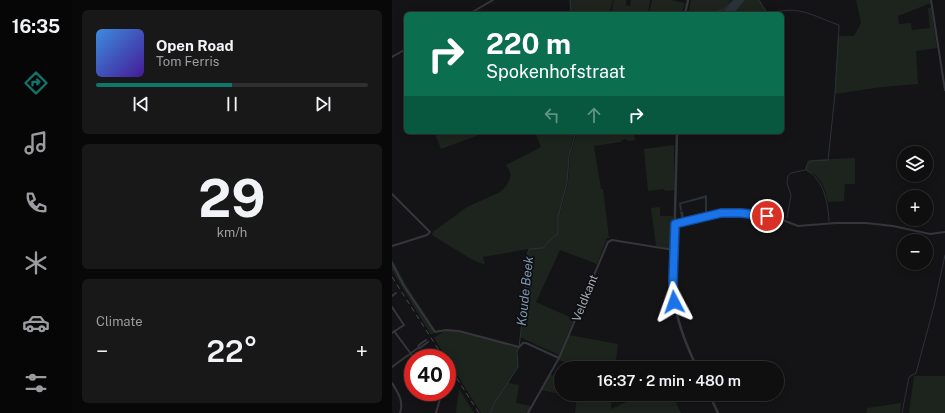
<!DOCTYPE html>
<meta charset="utf-8">
<style>
:root{--surface:#0f0f10;--page:#181819;--text:#f1f3f6;--muted:#9b9c9f;--line:#2f2f30;--accent:#0f766e}
body{margin:0;font-family:"Public Sans",sans-serif;background:var(--page);color:var(--text);height:100vh;display:flex;flex-direction:column;font-size:15px;white-space:nowrap}
*{box-sizing:border-box;margin:0}
p{font-size:13px;color:var(--muted)}
.icon{flex:none;width:22px;height:22px;fill:none;stroke:currentColor;stroke-width:2;stroke-linecap:round;stroke-linejoin:round}
.map{position:relative;flex:1;overflow:hidden}
.panel{display:flex;flex-direction:column;gap:10px;padding:10px;background:#080809;width:320px}
.panel>*{flex:none}
.banner{position:absolute;left:12px;top:12px;width:380px;height:122px;border-radius:6px;box-shadow:0 2px 10px #0003,0 0 0 1px var(--line);background:#0b6e4f;color:#fff;overflow:hidden}
.tools{position:absolute;left:505px;top:146px;display:grid;gap:8px}
.tools a{display:grid;place-items:center;width:36px;height:36px;border-radius:50%;background:var(--surface);box-shadow:0 2px 10px #0003,0 0 0 1px var(--line);font-size:20px}
.speed{position:absolute;left:12px;top:349px;display:flex;gap:8px;font-size:20px;font-weight:700;text-align:center}
.speed>*{display:grid;place-content:center;width:52px;height:52px;border-radius:50%;background:var(--surface);box-shadow:0 2px 10px #0003,0 0 0 1px var(--line);line-height:1}
.speed .limit{border:6px solid #d22;background:#fff;color:#111}
.pin{position:absolute;display:grid;place-items:center;width:34px;height:34px;color:#fff;margin:-17px;border:2px solid #fff;border-radius:50%;box-shadow:0 1px 4px #0007}
.me{position:absolute;width:44px;margin:-22px;rotate:356deg;stroke-linejoin:round;filter:drop-shadow(0 0 3px #0008)}
.turn{display:flex;align-items:center;gap:14px;height:84px;padding:0 16px;font-size:18px}
.turn .icon{width:52px;height:52px;stroke-width:2.5}
.turn b{display:block;font-size:28px;line-height:34px}
.lanes{display:flex;align-items:center;height:38px;padding:0 16px;background:#0003;justify-content:center;gap:20px;direction:ltr}
.lanes .off{opacity:.35}
.big{font-size:30px;font-weight:600;line-height:1.1}
.panel .tile{flex:1;display:flex;flex-direction:column;justify-content:center;gap:6px;min-width:0;padding:0 14px;border-radius:6px;background:var(--page)}
.panel .dial{align-items:center;gap:0}
.dial b{font-size:52px;line-height:1}
.song{display:flex;align-items:center;gap:12px}
.cover{width:48px;height:48px;border-radius:6px;background:linear-gradient(135deg,hsl(210 70% 55%),hsl(260 70% 35%))}
.played{height:4px;border-radius:2px;background:linear-gradient(90deg,var(--accent) 50%,var(--line) 50%)}
.keys{display:flex;justify-content:space-around;direction:ltr}
.heat{display:flex;justify-content:space-between;align-items:center;font-size:22px;direction:ltr}
.trip{position:absolute;left:162px;top:361px;width:230px;height:40px;border-radius:20px;background:var(--surface);box-shadow:0 2px 10px #0003,0 0 0 1px var(--line);font-weight:600;line-height:40px;text-align:center}
main{display:flex;flex:1;min-height:0}
.tabs{display:flex;flex-direction:column;width:72px;justify-content:space-around;align-items:center;background:#060606;color:var(--muted)}
.tabs .icon{width:28px;height:28px}
.tabs .selected{color:var(--accent)}
.tabs b{font-size:18px;color:var(--text)}
.map>svg:first-child{display:block}
</style>
<main>
<nav class="tabs">
<b>16:35</b>
<svg class="icon selected" aria-label="directions" viewBox="0 0 24 24"><path d="M12 3l9 9-9 9-9-9zM9 14v-3h6M13 9l2 2-2 2"/></svg>
<svg class="icon" aria-label="music" viewBox="0 0 24 24"><path d="M9 18V5l10-2v13"/><circle cx="6" cy="18" r="3"/><circle cx="16" cy="16" r="3"/></svg>
<svg class="icon" aria-label="phone" viewBox="0 0 24 24"><path d="M5 4h4l2 5-3 2q2 4 5 5l2-3 5 2v4C11 20 4 13 5 4z"/></svg>
<svg class="icon" aria-label="climate" viewBox="0 0 24 24"><path d="M12 3v18M4 7l16 10M4 17L20 7"/></svg>
<svg class="icon" aria-label="car" viewBox="0 0 24 24"><path d="M5 17H2v-5l4-1 3-4h7l3 4 3 1v5h-3M9 17h6M6 11h13"/><circle cx="7" cy="17" r="2"/><circle cx="17" cy="17" r="2"/></svg>
<svg class="icon" aria-label="filters" viewBox="0 0 24 24"><path d="M4 7h16M4 17h16"/><circle cx="9" cy="7" r="2"/><circle cx="15" cy="17" r="2"/></svg>
</nav>
<section class="panel">
<div class="tile">
<div class="song"><i class="cover"></i><div><b>Open Road</b><p>Tom Ferris</p></div></div>
<div class="played"></div>
<div class="keys"><svg class="icon" aria-label="previous" viewBox="0 0 24 24"><path d="M18 5L8 12l10 7zM5 5v14"/></svg><svg class="icon" aria-label="pause" viewBox="0 0 24 24"><path d="M8 5v14M16 5v14"/></svg><svg class="icon" aria-label="next" viewBox="0 0 24 24"><path d="M6 5l10 7-10 7zM19 5v14"/></svg></div>
</div>
<div class="tile dial"><b>29</b><p>km/h</p></div>
<div class="tile"><p>Climate</p>
<div class="heat"><a>−</a><b class="big">22°</b><a>+</a></div>
</div>
</section>
<div class="map">
<svg width="553" height="413" viewBox="0 0 553 413">
<rect width="100%" height="100%" fill="#141416"/>
<path fill="#1c241d" d="M 178,0 L 221,0 L 217,14 L 179,14 Z
M 222,0 L 234,0 L 234,5 L 238,6 L 239,0 L 258,0 L 256,14 L 219,14 Z
M 260,0 L 279,0 L 293,3 L 290,14 L 257,14 Z
M 299,0 L 339,0 L 334,6 L 341,0 L 367,0 L 376,14 L 296,14 Z
M 464,0 L 539,0 L 539,3 L 506,16 L 507,24 L 519,23 L 520,30 L 538,28 L 536,8 L 539,8 L 545,48 L 524,51 L 526,84 L 490,87 L 443,94 L 446,36 L 462,36 L 469,23 Z
M 42,132 L 95,132 L 49,149 Z
M 143,132 L 184,132 C 176,146 177,166 175,182 C 172,200 165,216 166,234 L 167,217 L 176,183 L 178,156 L 185,132 L 249,132 L 249,133 L 242,134 L 243,140 L 235,141 L 235,139 L 230,140 L 229,142 L 202,146 L 209,189 L 211,189 L 217,238 L 215,238 L 205,264 L 168,250 L 144,302 L 182,319 L 167,355 L 128,337 L 133,298 L 136,249 L 91,257 L 93,265 L 79,259 L 40,235 L 41,232 L 75,207 L 108,192 C 118,183 122,176 114,165 L 149,147 Z
M 282,145 L 282,190 L 273,191 L 272,189 L 256,191 L 252,149 Z
M 463,158 L 463,184 L 453,184 L 452,201 L 436,202 C 434,192 430,180 422,174 C 419,172 416,172 413,169 L 416,160 Z
M 268,207 L 268,216 L 281,216 L 280,248 L 279,249 L 264,246 L 259,208 Z
M 0,259 L 14,285 L 44,331 L 39,335 L 0,270 Z
M 54,330 L 63,330 L 127,347 L 125,352 L 126,367 L 116,383 L 127,385 L 124,403 L 139,406 L 136,413 L 89,413 L 42,338 Z
M 177,335 L 226,344 L 223,368 L 181,368 L 182,364 L 166,360 Z
M 158,375 L 169,376 L 169,394 L 148,390 Z
M 522,376 L 553,376 L 553,413 L 517,413 Z
M 67,389 L 82,413 L 64,413 Z
M 169,394 L 220,394 L 219,409 L 252,394 L 303,394 L 284,403 L 289,413 L 183,413 L 185,397 Z
M 509,403 L 508,413 L 474,413 L 475,412 L 475,408 Z"/>
<path fill="#2a3239" d="M 342,0 L 353,0 L 341,14 L 329,14 Z
M 315,195 L 315,213 L 290,221 L 288,212 L 291,211 L 292,218 L 313,212 L 313,198 L 289,204 L 290,210 L 288,211 L 287,203 Z"/>
<g fill="none" stroke-linecap="round" stroke-linejoin="round">
<path stroke="#2a3239" stroke-width="1" d="M 178,0 L 179,14
M 367,0 L 375,13
M 318,14 L 332,9 L 341,0
M 376,14 C 407,4 420,16 447,25 L 443,94 L 436,160 L 419,161 L 415,165 L 414,170
M 414,170 C 432,179 436,203 437,221
M 395,218 L 399,195 L 395,183 L 396,176 L 399,173 L 413,170
M 98,413 L 103,402 L 126,367 L 125,352 L 127,347 L 133,298 L 136,251 L 138,249 L 151,248 L 158,240 L 166,234 L 166,217 L 175,183 L 177,156 L 184,132
M 510,413 L 517,377 L 524,373 L 542,306 L 553,255"/>
<path stroke="#35363b" stroke-width="2" d="M 539,0 L 553,90
M 77,14 L 101,0
M 0,57 L 14,49
M 0,194 L 38,232 L 35,235 L 0,246
M 283,224 L 319,215 L 338,213 L 365,214 L 383,217 L 406,226 L 444,223 L 474,223 L 501,226 L 538,234 L 553,232
M 0,263 L 12,286 L 43,332 L 54,330 L 67,331 L 127,347 L 131,343 L 134,343 L 167,358
M 0,296 L 4,293
M 0,307 L 12,325 L 0,333
M 2,331 L 22,358
M 26,348 L 28,348 L 36,342
M 0,367 L 26,348 L 27,345 L 34,340
M 0,383 C 6,393 12,401 8,413
M 44,392 L 48,399 L 44,413
M 136,413 L 167,358 L 216,242 L 220,240 L 282,250"/>
<path stroke="#35363b" stroke-width="2.5" d="M 293,14 L 296,0
M 285,132 L 281,291 C 284,320 293,342 305,368
M 317,394 L 326,413"/>
<path stroke="#484950" stroke-width="1" stroke-dasharray="5 4" stroke-linecap="butt" d="M 0,277 L 52,358
M 55,363 L 87,413"/>
</g>
<g fill="none" stroke-linecap="round" stroke-linejoin="round">
<defs>
<path id="route" d="M 282,302 L 281,281 L 283,224 L 329,213 L 349,213 L 375,216"/>
</defs>
<use href="#route" stroke="#114b97" stroke-width="10"/>
<use href="#route" stroke="#1a73e8" stroke-width="7"/>
</g>
<g text-anchor="middle" dominant-baseline="central" stroke-width="3.5" stroke-linejoin="round" paint-order="stroke">
<g font-size="12" fill="#a5aab6" stroke="#0f0f11">
<text transform="translate(193 298) rotate(-68)">Veldkant</text>
</g>
<g font-size="13" font-style="italic" fill="#7c97b2" stroke="#0f0f11">
<text transform="translate(133 291) rotate(-84)">Koude Beek</text>
</g>
</g>
</svg>
<div class="tools">
<a><svg class="icon" aria-label="layers" viewBox="0 0 24 24"><path d="M12 4l9 5-9 5-9-5zM3 14l9 5 9-5"/></svg></a>
<a>+</a>
<a>−</a>
</div>
<div class="speed"><div class="limit">40</div></div>
<div class="pin" style="left:375px;top:216px;background:#d93025"><svg class="icon" aria-label="arrive" viewBox="0 0 24 24"><path d="M6 21V4h12l-3 4 3 4H6"/></svg></div>
<svg class="me" style="left:282px;top:302px" viewBox="-20 -20 40 40"><path d="M0-17L14 15 0 8-14 15z" fill="#1a73e8" stroke="#fff" stroke-width="4"/></svg>
<div class="trip">16:37 · 2 min · 480 m</div>
<div class="banner">
<div class="turn"><svg class="icon" aria-label="right" viewBox="0 0 24 24"><path d="M7 20v-9h11M14 6l5 5-5 5"/></svg><div><b>220 m</b>Spokenhofstraat</div></div>
<div class="lanes"><svg class="icon off" aria-label="left" viewBox="0 0 24 24"><path d="M17 20v-9H6M10 6l-5 5 5 5"/></svg><svg class="icon off" aria-label="ahead" viewBox="0 0 24 24"><path d="M12 20V5M6 11l6-6 6 6"/></svg><svg class="icon" aria-label="right" viewBox="0 0 24 24"><path d="M7 20v-9h11M14 6l5 5-5 5"/></svg></div>
</div>
</div>
</main>
